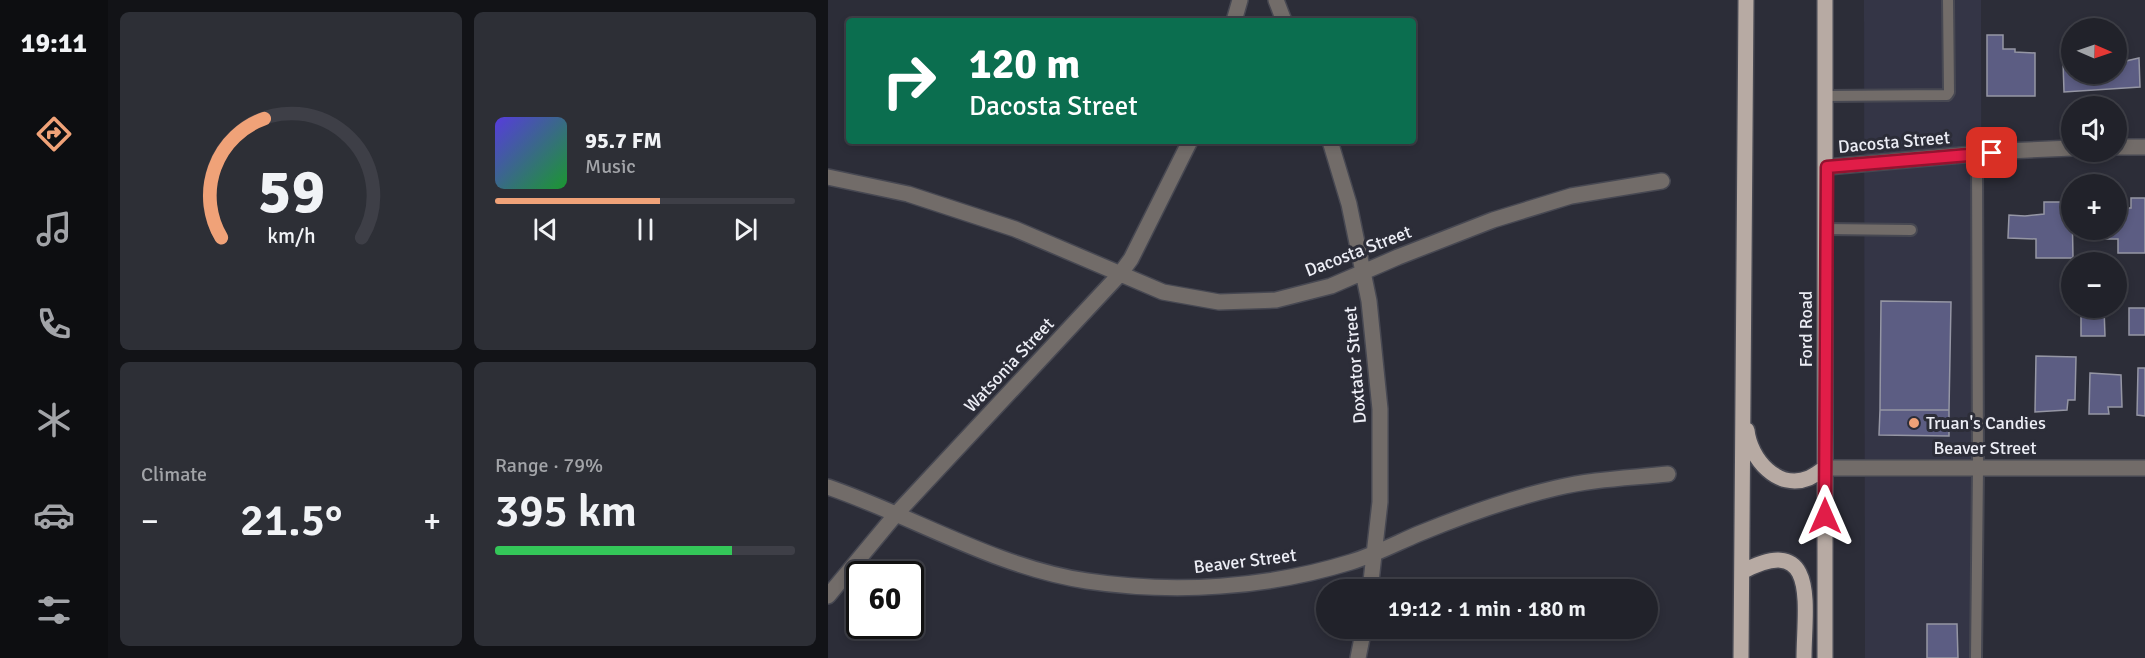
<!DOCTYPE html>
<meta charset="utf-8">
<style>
:root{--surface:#21222a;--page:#2d2f36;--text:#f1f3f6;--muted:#a2a4a8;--line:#3e3f47;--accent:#f0a278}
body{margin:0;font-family:Signika,sans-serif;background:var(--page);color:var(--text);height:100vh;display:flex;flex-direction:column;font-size:22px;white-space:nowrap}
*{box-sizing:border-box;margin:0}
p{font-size:20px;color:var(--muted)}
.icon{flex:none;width:33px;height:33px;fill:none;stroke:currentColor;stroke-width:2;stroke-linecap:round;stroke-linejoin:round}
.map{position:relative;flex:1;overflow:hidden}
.panel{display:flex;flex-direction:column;gap:12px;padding:12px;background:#121317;width:720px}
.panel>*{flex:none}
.banner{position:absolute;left:18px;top:18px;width:570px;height:126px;border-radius:6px;box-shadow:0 3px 9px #0003,0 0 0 2px var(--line);background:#0b6e4f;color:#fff;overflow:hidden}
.needle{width:39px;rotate:92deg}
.tools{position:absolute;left:1233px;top:18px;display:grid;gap:12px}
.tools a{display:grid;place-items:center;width:66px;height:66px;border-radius:50%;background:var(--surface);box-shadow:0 3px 9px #0003,0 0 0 2px var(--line);font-size:30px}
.speed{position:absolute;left:18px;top:561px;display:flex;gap:12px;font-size:30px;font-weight:700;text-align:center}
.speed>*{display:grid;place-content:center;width:78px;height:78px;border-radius:50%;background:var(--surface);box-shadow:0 3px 9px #0003,0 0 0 2px var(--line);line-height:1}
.speed .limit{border:3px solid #111;border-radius:9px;background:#fff;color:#111}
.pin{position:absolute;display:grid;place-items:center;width:51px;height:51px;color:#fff;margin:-26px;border-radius:12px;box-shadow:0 3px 9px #0006}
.me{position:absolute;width:66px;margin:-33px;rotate:0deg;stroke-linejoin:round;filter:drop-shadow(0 0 4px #0008)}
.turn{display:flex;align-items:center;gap:21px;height:126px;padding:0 24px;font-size:27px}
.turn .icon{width:78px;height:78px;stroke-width:2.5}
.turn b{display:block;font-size:42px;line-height:51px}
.big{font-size:45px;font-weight:600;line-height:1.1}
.panel .card{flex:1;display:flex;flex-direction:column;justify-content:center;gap:9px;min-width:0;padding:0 21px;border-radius:9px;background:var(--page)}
.panel .dial{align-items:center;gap:0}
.dial svg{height:156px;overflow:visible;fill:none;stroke:var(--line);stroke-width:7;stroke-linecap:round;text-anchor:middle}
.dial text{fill:var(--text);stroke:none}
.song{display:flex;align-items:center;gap:18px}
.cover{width:72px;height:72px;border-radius:9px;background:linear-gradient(135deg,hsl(250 70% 55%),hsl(130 70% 35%))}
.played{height:6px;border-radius:3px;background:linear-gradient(90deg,var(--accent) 55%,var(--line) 55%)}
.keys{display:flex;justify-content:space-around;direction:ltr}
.heat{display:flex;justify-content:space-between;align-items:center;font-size:33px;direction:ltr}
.charge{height:9px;border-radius:4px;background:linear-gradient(90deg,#34c759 79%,var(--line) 0)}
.panel .tiles{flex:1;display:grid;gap:12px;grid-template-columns:repeat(2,1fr)}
.trip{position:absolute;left:488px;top:579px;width:342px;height:60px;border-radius:30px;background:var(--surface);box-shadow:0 3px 9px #0003,0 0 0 2px var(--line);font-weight:600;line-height:60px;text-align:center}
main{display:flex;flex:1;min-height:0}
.dock{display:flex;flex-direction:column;width:108px;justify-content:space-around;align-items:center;background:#0d0e11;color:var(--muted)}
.dock .icon{width:42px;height:42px}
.dock .active{color:var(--accent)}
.dock b{font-size:27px;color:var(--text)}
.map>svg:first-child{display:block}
</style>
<main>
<nav class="dock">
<b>19:11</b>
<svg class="icon active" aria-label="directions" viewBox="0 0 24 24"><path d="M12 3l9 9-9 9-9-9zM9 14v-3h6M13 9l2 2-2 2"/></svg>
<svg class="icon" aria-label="music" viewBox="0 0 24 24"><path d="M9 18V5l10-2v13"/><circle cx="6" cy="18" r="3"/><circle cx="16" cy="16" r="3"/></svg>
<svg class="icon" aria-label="phone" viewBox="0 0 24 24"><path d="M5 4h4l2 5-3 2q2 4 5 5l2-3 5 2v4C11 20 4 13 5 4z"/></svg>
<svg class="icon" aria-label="climate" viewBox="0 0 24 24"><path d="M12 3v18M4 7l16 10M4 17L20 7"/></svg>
<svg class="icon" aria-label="car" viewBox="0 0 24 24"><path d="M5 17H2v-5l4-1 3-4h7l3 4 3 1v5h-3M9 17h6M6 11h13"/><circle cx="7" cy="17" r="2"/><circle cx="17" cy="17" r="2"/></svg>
<svg class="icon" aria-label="filters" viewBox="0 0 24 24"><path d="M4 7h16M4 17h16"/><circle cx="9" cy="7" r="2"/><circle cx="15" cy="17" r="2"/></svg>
</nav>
<section class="panel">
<div class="tiles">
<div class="card dial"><svg viewBox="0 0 100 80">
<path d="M14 69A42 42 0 1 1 86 69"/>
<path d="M14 69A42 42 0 0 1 36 8" stroke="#f0a278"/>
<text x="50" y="56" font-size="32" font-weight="700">59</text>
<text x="50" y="72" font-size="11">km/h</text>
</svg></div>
<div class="card">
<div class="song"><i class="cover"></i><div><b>95.7 FM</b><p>Music</p></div></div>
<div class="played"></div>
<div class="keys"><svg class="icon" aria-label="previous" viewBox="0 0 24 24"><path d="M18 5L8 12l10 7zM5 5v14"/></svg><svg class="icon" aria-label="pause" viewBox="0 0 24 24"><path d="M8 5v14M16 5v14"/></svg><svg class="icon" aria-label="next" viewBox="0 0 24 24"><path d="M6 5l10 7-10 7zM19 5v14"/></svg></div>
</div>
<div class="card"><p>Climate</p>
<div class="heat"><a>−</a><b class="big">21.5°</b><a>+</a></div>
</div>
<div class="card"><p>Range · 79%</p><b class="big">395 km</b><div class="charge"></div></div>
</div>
</section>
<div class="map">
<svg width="1317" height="658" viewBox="0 0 1317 658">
<rect width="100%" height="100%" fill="#2c2d38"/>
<path fill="#343546" d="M 1036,0 L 1153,0 L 1154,658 L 1037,658 Z"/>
<path fill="#5c5d83" stroke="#9596a4" stroke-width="1.5" d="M 1159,35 L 1175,35 L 1175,49 L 1187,49 L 1187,52 L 1207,53 L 1207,96 L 1159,96 Z
M 1311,58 L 1312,87 L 1236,92 L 1235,62 L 1244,61 L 1244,74 L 1288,74 L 1288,59 L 1289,63 Z
M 1303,198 L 1317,198 L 1317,253 L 1290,253 L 1290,239 L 1261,239 L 1261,230 L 1288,230 L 1288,208 L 1303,208 Z
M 1216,202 L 1244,202 L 1245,258 L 1208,258 L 1208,239 L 1180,238 L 1181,215 L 1197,216 L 1216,214 Z
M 1053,301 L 1123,302 L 1121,410 L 1052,410 Z
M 1253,308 L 1276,308 L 1277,336 L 1253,336 Z
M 1301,308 L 1317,308 L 1317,335 L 1301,335 Z
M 1208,356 L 1248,357 L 1247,400 L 1240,400 L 1239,410 L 1207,412 Z
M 1310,368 L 1317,368 L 1317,416 L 1309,415 Z
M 1262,373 L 1293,375 L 1294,407 L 1280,407 L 1281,414 L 1261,414 Z
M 1052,410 L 1121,410 L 1121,436 L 1051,435 Z
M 1099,624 L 1129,624 L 1130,658 L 1099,658 Z"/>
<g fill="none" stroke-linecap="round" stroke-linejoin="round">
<defs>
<path id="service" d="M 997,96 L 1119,95 L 1121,92 L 1120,0
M 997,229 L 1083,230
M 1148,658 L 1150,468 L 1149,154"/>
<path id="minor" d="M 448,0 L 456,21
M 406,21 L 412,0
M 502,141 L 521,204 L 541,301 L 552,409 L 552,502 L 542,590
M 1288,147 L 1317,147
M 999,167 L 1179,151 L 1244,148
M 0,177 L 80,194 L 187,229 L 335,292 L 391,302 L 448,300 L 503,286 L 570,257 L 665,220 L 743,196 L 834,181
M 997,468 L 1317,468
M 0,487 C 87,517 167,567 259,581 C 347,594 439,588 523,562 C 546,555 569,543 590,534 C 634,516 681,499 728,488 C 764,479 803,478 840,474
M 0,596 L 69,513 L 292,274 L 303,259 L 362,141
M 530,658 L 536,628"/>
<path id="primary" d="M 919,430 C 922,459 950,491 981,478 C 987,475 992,471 997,468
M 914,572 C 992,530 976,609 976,658
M 913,658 L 918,0
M 997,658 L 997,0"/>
</defs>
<use href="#service" stroke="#474852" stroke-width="14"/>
<use href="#minor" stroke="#474852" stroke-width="18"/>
<use href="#primary" stroke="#474852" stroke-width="18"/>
<use href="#service" stroke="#726c69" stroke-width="10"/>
<use href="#minor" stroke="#726c69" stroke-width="15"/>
<use href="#primary" stroke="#b7aaa3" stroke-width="15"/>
</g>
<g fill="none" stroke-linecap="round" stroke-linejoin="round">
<defs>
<path id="route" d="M 997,516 L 999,167 L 1164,153"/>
</defs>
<use href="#route" stroke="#92132f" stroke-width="15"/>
<use href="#route" stroke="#e11d48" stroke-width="10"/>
</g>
<circle fill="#f0a278" stroke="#2c2d38" stroke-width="2" cx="1086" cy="423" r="6"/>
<g text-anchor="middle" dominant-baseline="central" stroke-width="6" stroke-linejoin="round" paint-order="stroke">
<g font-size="18" fill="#ecedf5" stroke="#2c2d38">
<text transform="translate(1066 142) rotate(-5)">Dacosta Street</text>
<text transform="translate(530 251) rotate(-21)">Dacosta Street</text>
<text transform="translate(978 329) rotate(-90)">Ford Road</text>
<text transform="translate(181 365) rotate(-47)">Watsonia Street</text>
<text transform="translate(527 365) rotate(-95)">Doxtator Street</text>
<text x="1157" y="448">Beaver Street</text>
<text transform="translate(417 561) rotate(-7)">Beaver Street</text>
</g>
<g font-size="18" fill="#ecedf5" stroke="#2c2d38" text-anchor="start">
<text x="1098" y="423">Truan's Candies</text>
</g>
</g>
</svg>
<div class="tools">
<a><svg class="needle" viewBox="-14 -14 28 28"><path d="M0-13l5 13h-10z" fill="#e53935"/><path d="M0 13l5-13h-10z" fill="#a2a4a8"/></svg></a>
<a><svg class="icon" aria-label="sound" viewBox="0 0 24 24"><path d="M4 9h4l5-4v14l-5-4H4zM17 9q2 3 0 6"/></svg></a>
<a>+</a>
<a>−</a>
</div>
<div class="speed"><div class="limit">60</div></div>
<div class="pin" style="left:1164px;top:153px;background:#d93025"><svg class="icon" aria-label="arrive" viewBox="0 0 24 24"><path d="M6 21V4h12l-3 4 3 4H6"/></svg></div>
<svg class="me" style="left:997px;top:516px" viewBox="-20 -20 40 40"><path d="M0-17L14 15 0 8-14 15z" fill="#e11d48" stroke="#fff" stroke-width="4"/></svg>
<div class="trip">19:12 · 1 min · 180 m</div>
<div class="banner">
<div class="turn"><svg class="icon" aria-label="right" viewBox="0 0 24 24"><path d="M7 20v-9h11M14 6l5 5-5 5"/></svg><div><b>120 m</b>Dacosta Street</div></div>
</div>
</div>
</main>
